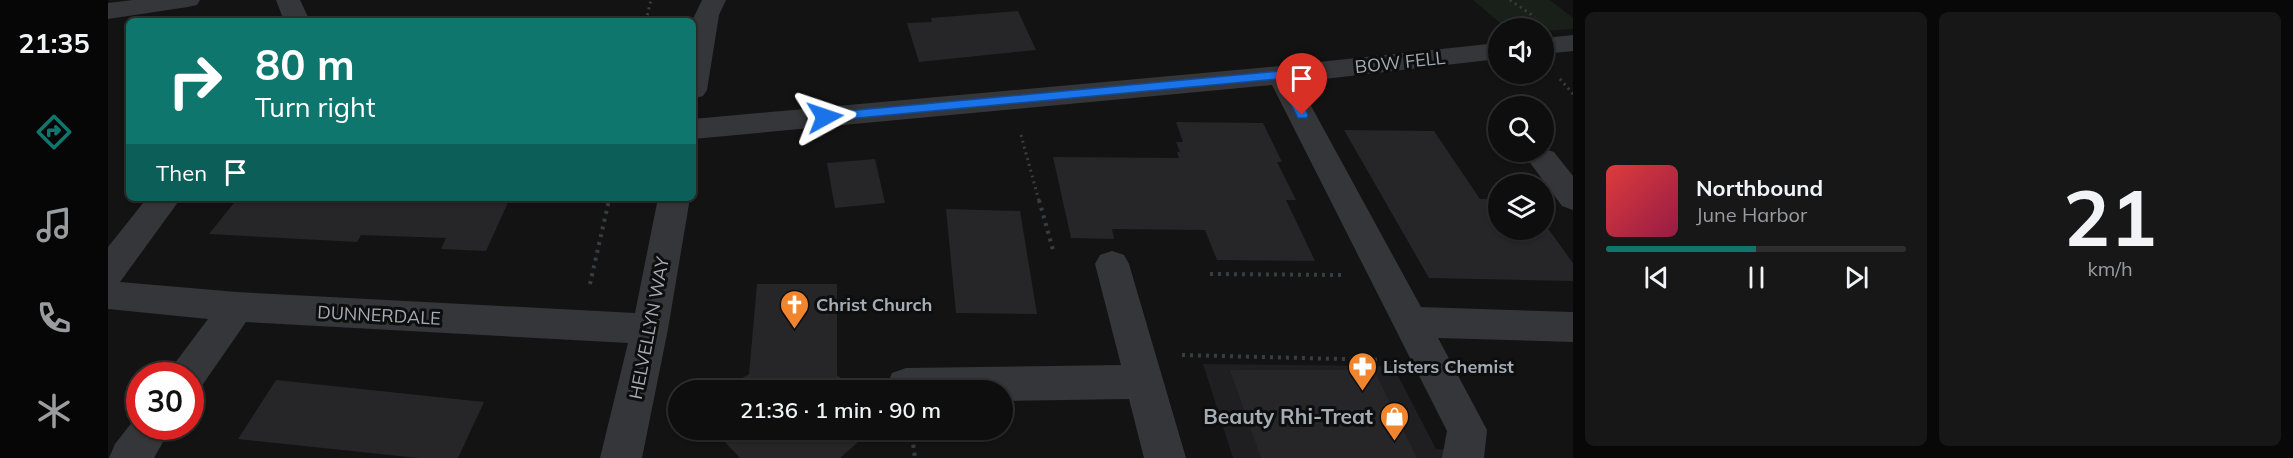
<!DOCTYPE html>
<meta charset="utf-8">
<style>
:root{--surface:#0e0e0f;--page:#171718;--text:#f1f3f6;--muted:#9b9c9e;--line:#2e2e2f;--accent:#0f766e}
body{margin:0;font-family:Mulish,sans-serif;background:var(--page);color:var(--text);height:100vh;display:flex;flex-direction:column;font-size:22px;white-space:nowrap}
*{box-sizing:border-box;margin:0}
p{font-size:20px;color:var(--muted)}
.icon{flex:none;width:33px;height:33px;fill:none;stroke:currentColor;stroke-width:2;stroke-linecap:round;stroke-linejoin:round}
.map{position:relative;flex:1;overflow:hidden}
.drawer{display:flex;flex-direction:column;gap:12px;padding:12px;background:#080808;width:720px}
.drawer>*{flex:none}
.banner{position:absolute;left:18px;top:18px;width:570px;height:183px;border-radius:9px;box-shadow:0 2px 4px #0004,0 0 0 2px var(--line);background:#0f766e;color:#fff;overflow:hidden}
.tools{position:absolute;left:1380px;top:18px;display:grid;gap:12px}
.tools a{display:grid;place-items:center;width:66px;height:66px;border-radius:50%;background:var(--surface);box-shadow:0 2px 4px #0004,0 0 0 2px var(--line);font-size:30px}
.speed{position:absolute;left:18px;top:362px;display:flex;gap:12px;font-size:30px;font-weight:700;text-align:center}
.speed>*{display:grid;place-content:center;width:78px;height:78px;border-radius:50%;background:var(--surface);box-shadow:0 2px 4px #0004,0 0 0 2px var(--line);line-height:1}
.speed .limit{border:9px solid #d22;background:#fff;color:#111}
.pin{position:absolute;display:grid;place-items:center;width:51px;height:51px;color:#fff;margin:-62px -26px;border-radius:50% 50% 50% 0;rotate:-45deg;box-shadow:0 0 6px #0007}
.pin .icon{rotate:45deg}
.me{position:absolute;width:66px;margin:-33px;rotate:85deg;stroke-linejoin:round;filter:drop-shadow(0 0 4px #0008)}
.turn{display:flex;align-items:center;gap:21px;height:126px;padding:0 30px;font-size:27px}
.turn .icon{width:78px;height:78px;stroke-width:2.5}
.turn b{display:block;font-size:42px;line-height:51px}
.then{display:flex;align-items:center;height:57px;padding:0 30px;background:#0003;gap:12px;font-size:22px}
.drawer .tile{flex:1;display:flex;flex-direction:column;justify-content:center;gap:9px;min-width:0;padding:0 21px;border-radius:9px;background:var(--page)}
.drawer .dial{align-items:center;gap:0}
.dial b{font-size:78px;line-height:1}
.song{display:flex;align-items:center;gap:18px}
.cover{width:72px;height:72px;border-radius:9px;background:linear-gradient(135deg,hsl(0 70% 55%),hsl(340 70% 35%))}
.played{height:6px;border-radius:3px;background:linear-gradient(90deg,var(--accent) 50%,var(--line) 50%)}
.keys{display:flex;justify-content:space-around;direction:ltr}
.drawer .tiles{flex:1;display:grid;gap:12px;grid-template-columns:repeat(2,1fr)}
.trip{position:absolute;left:560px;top:380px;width:345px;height:60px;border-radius:30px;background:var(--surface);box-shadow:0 2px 4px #0004,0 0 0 2px var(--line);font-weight:600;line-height:60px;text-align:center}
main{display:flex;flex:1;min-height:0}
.menu{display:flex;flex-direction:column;width:108px;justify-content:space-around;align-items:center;background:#060606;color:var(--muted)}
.menu .icon{width:42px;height:42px}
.menu .on{color:var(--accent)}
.menu b{font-size:27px;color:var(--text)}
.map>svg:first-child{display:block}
</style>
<main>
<nav class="menu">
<b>21:35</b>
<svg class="icon on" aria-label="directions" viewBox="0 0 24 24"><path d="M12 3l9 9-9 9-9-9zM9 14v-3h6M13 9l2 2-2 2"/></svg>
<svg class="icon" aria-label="music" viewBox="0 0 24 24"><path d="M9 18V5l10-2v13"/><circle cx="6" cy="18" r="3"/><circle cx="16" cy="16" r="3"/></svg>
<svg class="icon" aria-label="phone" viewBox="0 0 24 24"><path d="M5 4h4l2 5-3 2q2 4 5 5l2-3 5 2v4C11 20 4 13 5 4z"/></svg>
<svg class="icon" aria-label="climate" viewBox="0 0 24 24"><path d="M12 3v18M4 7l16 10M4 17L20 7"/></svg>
</nav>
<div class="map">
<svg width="1465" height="458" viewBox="0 0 1465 458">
<rect width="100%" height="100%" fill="#131314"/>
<path fill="#1f1f21" d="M 1095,364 L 1285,366 L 1328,449 L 1358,451 L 1362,458 L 1125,458 Z"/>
<path fill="#191f19" d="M 1365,0 L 1442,0 L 1465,18 L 1465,29 L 1436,31 L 1436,28 L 1398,28 Z"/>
<path fill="#262628" d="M 910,11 L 928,50 L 811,62 L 799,23 L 824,22 L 823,18 Z
M 1068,122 L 1155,123 L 1174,162 L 1169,162 L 1188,200 L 1178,200 L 1207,261 L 1109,260 L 1097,230 L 1004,229 L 1006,239 L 963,238 L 945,157 L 1071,158 L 1069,152 L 1072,152 L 1068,142 L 1075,142 Z
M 1236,130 L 1326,131 L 1372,199 L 1390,199 L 1390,230 L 1436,230 L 1436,223 L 1465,263 L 1465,281 L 1321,278 Z
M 767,159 L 777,203 L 727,208 L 719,163 Z
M 130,198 L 402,198 L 378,251 L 333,249 L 338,238 L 253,235 L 249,242 L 101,234 Z
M 838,209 L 912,211 L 929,314 L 848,313 Z
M 649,284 L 729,284 L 729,375 L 748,390 L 620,390 L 621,386 L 641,374 Z
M 1122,370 L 1266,370 L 1309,458 L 1153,458 Z
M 168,380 L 376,402 L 350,458 L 310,458 L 130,439 Z
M 615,429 L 749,429 L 749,443 L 732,458 L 632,458 L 614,439 Z"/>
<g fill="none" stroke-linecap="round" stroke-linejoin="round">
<path stroke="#3a3d40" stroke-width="3" stroke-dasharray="2 4" stroke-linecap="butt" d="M 1402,0 L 1427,17
M 538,21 L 543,0
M 1452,79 L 1465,94
M 913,135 L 931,201
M 500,201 L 501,198"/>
<path stroke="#3a3d40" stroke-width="4" stroke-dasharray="3 5" stroke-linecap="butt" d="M 931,200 L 945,250
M 1102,274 L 1233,275
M 482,284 L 501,200
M 1074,355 L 1274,360
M 803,429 L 807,458"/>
<path fill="#343639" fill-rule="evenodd" d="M 25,0 L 92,0 L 89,5 L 80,7 L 0,19 L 0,3 Z
M 168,0 L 192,0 L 202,21 L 176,21 Z
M 594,0 L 618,0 L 611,15 L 599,90 L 595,96 L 585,99 L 584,21 Z
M 1465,35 L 1465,51 L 1436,54 L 1436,38 Z
M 1390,43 L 1390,59 L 1190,82 L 1313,307 L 1465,312 L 1465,342 L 1330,338 L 1379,430 L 1376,458 L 1334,458 L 1339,431 L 1164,85 L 585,139 L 585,119 L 1173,66 Z
M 1436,149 L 1446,152 L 1465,176 L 1465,210 L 1454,206 L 1420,160 L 1424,152 L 1436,152 Z
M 39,198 L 73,198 L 12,282 L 129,292 L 527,313 L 550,198 L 582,198 L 560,329 L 534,458 L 492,458 L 520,343 L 138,322 L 93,387 L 82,391 L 82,375 L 61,375 L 67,363 L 100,319 L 0,309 L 0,247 Z
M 1004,251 L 1016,255 L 1021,264 L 1078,458 L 1036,458 L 1021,399 L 894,401 L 894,390 L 781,390 L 779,385 L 784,373 L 798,368 L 1013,365 L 987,264 L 992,255 Z
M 32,412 L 32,426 L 64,426 L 46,458 L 1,458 L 7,444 Z"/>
</g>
<path fill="#1a73e8" stroke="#114b97" stroke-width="1.5" d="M 1173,71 L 1179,75 L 1200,115 L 1199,118 L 1190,118 L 1170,79 L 717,121 L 711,117 L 717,113 Z"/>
<defs>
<symbol id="church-pin" viewBox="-11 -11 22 30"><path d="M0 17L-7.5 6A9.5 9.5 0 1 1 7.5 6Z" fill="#f1852d" stroke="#0e0e0f"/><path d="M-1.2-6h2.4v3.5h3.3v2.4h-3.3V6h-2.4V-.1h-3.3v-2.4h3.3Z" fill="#fff"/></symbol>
<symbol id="pharmacy-pin" viewBox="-11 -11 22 30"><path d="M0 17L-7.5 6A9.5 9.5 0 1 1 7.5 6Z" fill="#f1852d" stroke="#0e0e0f"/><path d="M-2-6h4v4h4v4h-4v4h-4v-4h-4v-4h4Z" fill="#fff"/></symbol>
<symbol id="shop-pin" viewBox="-11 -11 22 30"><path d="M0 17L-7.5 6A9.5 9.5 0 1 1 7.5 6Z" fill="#f1852d" stroke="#0e0e0f"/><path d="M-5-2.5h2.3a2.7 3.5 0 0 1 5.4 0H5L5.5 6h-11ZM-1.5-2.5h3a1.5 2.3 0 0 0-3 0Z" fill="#fff"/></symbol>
</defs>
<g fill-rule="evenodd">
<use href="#church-pin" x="670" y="288" width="33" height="45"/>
<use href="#pharmacy-pin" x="1238" y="350" width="33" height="45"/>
<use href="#shop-pin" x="1270" y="400" width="33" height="45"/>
</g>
<g text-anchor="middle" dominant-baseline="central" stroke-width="6" stroke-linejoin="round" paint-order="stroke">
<g font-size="18" fill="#a4adb5" stroke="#0e0e0f">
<text transform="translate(1292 62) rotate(-6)">BOW FELL</text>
<text transform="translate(271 315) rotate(3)">DUNNERDALE</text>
<text transform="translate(541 328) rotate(-79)">HELVELLYN WAY</text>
</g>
<g font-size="18" font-weight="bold" fill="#a4adb5" stroke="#0e0e0f" text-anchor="start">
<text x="708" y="304">Christ Church</text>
<text x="1275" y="366">Listers Chemist</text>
</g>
<g font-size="21" font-weight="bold" fill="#a4adb5" stroke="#0e0e0f" text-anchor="end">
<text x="1265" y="416">Beauty Rhi-Treat</text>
</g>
</g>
</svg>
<div class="tools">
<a><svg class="icon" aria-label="sound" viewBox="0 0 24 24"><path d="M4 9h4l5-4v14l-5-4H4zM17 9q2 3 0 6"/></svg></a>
<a><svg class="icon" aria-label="search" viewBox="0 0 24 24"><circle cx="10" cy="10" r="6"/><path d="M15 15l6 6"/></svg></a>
<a><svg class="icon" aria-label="layers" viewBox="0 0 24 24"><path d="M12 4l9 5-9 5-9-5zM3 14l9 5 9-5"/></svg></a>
</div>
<div class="speed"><div class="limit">30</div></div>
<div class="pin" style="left:1194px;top:115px;background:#d93025"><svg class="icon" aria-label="arrive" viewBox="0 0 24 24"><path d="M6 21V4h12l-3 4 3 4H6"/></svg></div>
<svg class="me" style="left:717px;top:117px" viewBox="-20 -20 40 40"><path d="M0-17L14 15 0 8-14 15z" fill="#1a73e8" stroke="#fff" stroke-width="4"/></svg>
<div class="trip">21:36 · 1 min · 90 m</div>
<div class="banner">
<div class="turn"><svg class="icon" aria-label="right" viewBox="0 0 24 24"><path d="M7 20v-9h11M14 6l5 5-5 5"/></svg><div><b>80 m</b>Turn right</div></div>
<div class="then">Then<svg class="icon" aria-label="arrive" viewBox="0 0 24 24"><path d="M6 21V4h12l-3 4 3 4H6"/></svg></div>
</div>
</div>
<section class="drawer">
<div class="tiles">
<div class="tile">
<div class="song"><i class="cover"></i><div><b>Northbound</b><p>June Harbor</p></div></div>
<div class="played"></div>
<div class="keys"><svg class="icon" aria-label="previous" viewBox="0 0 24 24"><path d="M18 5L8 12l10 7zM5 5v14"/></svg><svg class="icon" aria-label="pause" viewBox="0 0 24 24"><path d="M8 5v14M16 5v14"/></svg><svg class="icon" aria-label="next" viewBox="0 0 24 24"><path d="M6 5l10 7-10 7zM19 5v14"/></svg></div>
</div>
<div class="tile dial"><b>21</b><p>km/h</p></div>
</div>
</section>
</main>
